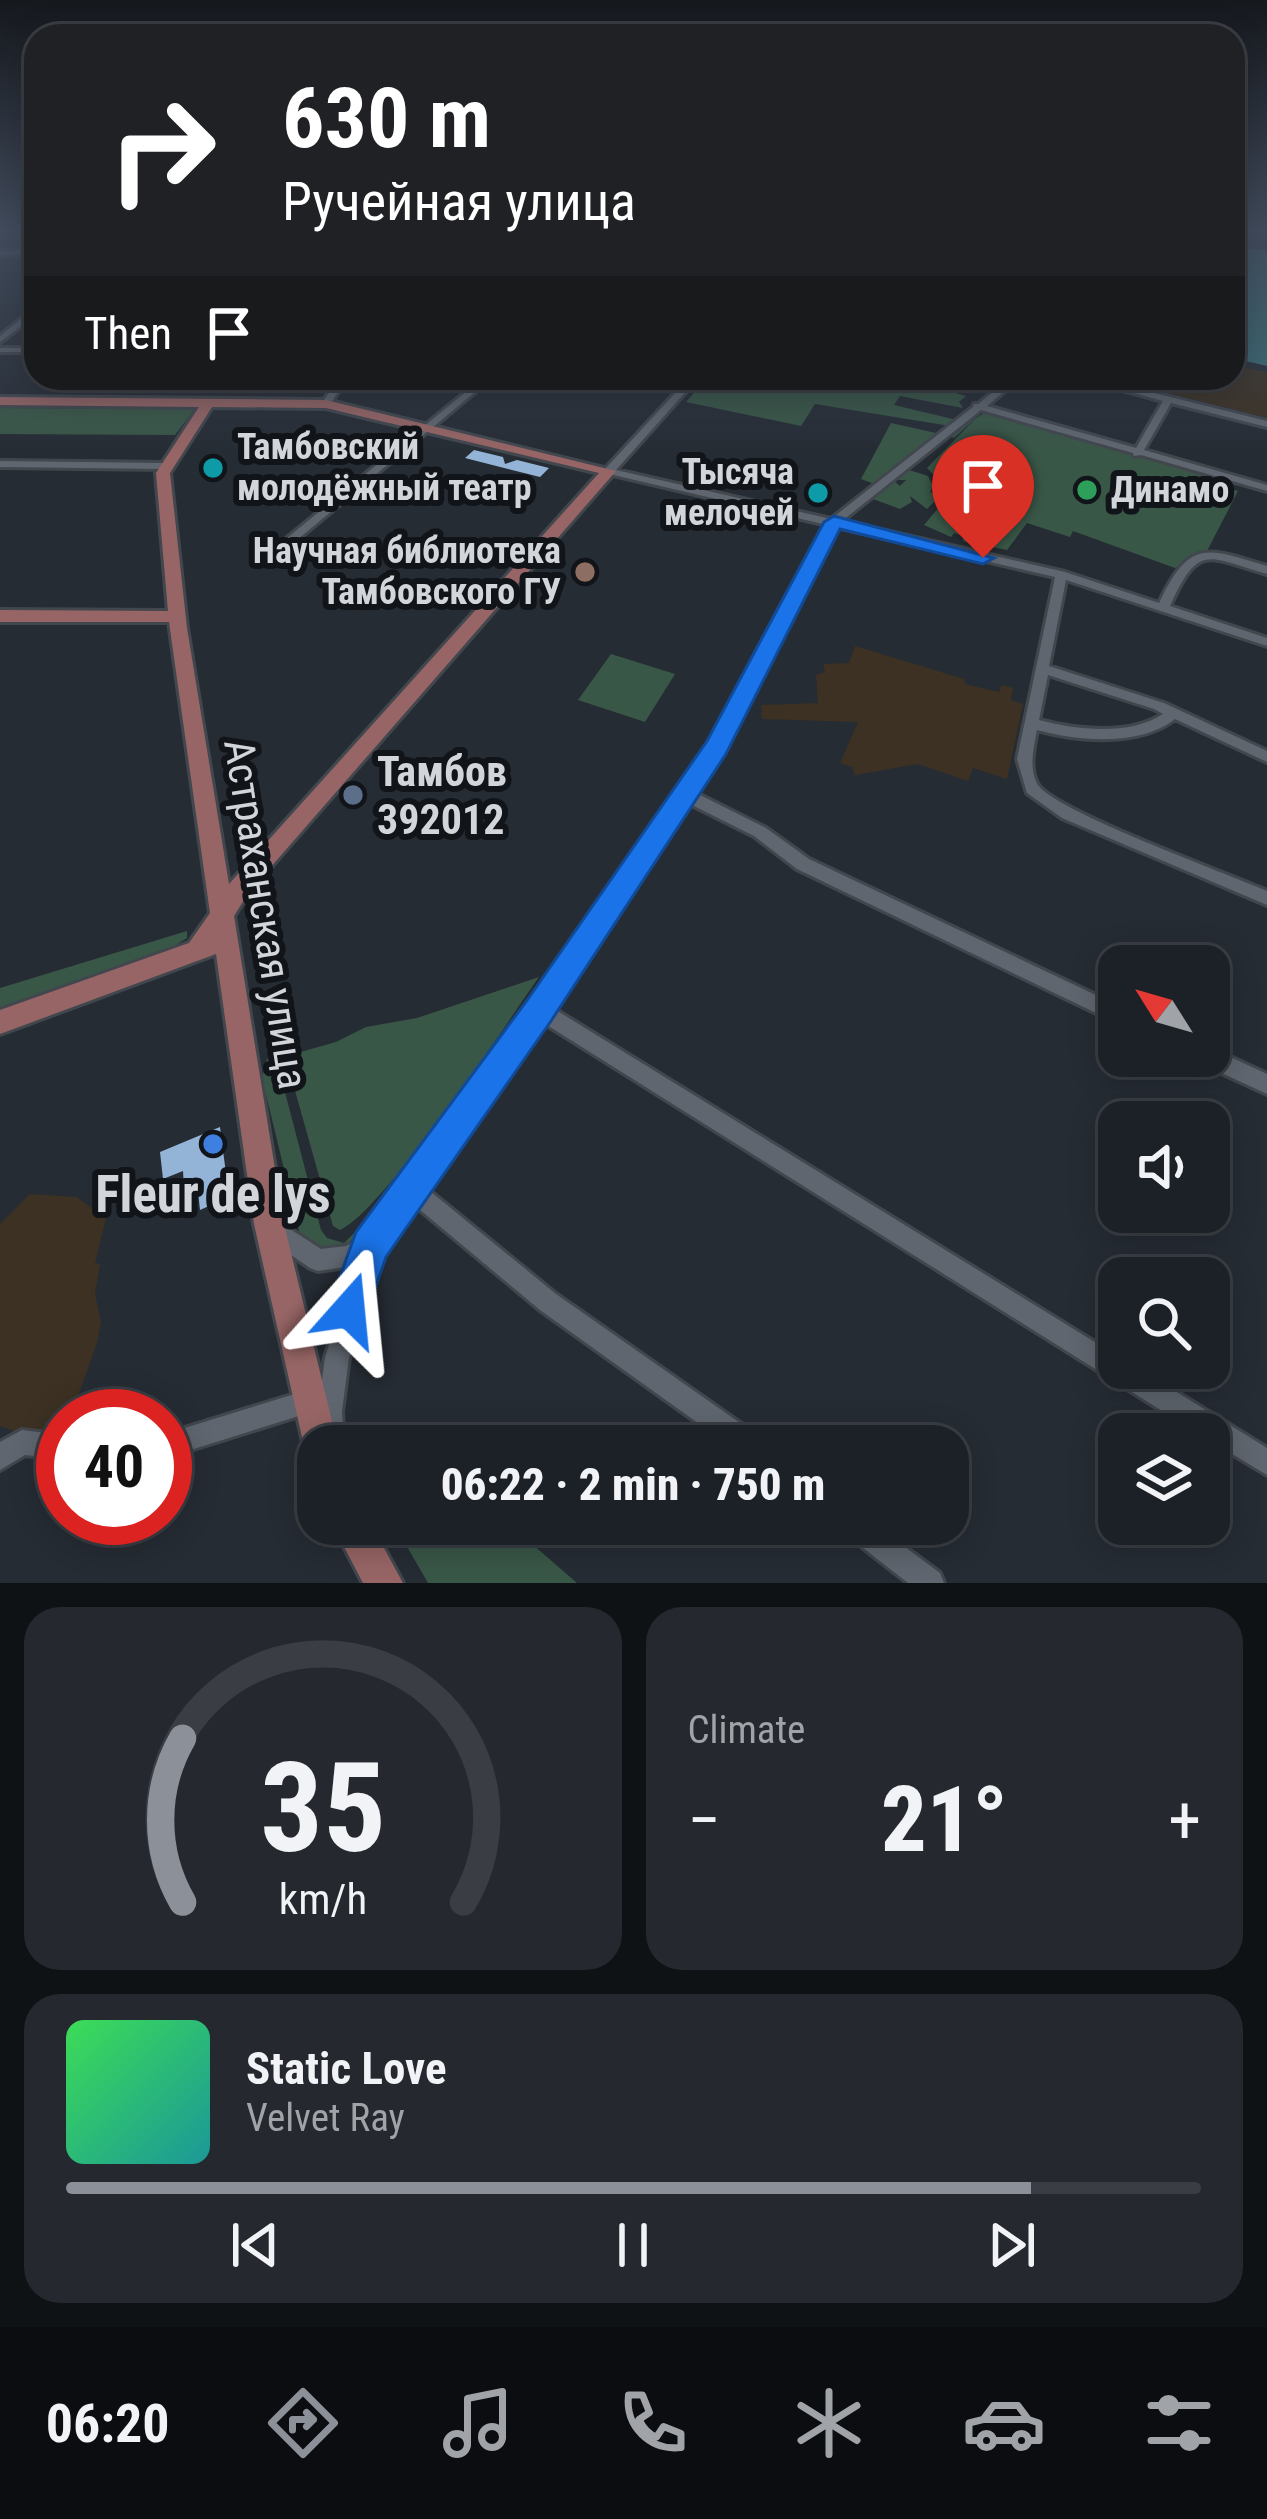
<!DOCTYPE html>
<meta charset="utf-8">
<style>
:root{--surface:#1c2127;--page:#25292f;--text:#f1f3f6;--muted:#a0a3a7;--line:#3a3e44;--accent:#8c9099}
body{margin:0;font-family:"Roboto Condensed",sans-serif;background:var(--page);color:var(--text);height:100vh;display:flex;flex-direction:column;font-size:45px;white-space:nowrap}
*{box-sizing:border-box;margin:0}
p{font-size:39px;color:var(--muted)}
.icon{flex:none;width:66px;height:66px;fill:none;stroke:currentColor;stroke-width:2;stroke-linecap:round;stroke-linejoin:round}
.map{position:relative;height:1583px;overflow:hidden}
.drawer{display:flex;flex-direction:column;gap:24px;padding:24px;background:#0f1215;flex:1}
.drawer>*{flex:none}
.guide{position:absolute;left:24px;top:24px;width:1221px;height:366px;border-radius:36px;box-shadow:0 6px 30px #0003,0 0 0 3px var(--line);background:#202124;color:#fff;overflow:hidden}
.needle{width:78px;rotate:307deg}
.fabs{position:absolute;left:1098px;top:945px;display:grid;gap:24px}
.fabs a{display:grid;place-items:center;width:132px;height:132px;border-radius:24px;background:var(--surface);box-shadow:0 6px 30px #0003,0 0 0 3px var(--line);font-size:60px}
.speed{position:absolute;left:36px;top:1389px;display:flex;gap:24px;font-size:60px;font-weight:700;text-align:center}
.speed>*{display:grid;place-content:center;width:156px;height:156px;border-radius:50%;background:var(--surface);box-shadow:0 6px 30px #0003,0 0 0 3px var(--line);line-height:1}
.speed .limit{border:18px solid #d22;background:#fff;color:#111}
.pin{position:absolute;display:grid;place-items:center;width:102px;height:102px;color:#fff;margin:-123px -51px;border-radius:50% 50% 50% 0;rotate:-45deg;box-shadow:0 0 12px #0007}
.pin .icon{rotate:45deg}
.me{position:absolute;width:132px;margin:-66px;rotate:18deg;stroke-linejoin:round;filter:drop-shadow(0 0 9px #0008)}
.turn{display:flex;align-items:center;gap:42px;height:252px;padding:0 60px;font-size:54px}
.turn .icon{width:156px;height:156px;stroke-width:2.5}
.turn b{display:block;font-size:84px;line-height:102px}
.then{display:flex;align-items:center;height:114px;padding:0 60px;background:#0003;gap:24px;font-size:45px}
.big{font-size:90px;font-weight:800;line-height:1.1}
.drawer .tile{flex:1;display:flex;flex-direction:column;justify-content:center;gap:18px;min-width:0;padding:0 42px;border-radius:36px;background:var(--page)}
.drawer .dial{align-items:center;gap:0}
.dial svg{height:312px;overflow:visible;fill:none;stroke:var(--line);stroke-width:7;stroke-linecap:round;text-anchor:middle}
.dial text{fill:var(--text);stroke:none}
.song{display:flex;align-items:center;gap:36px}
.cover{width:144px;height:144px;border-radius:18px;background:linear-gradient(135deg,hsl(130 70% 55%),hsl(180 70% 35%))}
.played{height:12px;border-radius:6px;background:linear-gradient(90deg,var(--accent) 85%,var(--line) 85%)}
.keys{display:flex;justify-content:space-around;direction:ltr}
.heat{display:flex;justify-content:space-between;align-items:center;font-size:66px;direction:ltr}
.drawer .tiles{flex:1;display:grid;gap:24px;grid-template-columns:1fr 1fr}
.tile:last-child{grid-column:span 2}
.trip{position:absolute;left:297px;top:1425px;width:672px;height:120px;border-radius:36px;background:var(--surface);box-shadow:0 6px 30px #0003,0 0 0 3px var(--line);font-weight:800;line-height:120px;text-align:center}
.dock{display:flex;height:192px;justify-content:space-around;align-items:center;background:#0b0d10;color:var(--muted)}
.dock .icon{width:84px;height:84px}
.dock .selected{color:var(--accent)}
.dock b{font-size:54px;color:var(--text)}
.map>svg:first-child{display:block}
</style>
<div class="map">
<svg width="1267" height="1583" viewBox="0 0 1267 1583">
<rect width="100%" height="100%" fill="#262c34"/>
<path fill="#3c3122" d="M 1233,366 L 1267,372 L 1267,418 L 1149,388 L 1150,378 L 1233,378 Z
M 855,646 L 964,679 L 965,684 L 999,692 L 1002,685 L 1013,688 L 1011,700 L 1023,704 L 1007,779 L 973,768 L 968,781 L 918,764 L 855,775 L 852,767 L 840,763 L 858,722 L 762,719 L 761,705 L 818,703 L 816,675 L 825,672 L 823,664 L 849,663 Z
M 30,1194 L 77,1197 L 91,1208 L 109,1206 L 95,1263 L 100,1264 L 95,1294 L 101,1322 L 97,1343 L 71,1416 L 63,1416 L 63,1437 L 26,1435 L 0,1426 L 0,1224 Z"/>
<path fill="#395747" d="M 707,378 L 902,378 L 966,396 L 959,402 L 963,408 L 900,396 L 894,405 L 957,420 L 950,426 L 815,404 L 801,426 L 686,402 Z
M 0,408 L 195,409 L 175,435 L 0,434 Z
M 984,413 L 1218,478 L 1216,485 L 1238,491 L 1207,551 L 1175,568 L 1073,531 L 1070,537 L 1027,523 L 1007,550 L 963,541 L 964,536 L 954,533 L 951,537 L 924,525 L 945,500 L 938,498 L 927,509 L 910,496 L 912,502 L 900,509 L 873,499 L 894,481 L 900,486 L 906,480 L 896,480 L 909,470 L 928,476 L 933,486 L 930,492 L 938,495 L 942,483 L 927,468 L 977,417 L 954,438 L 949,436 Z
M 891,423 L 945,435 L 880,486 L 861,479 Z
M 611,654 L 675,674 L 645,722 L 578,700 Z
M 187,931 L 187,938 L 160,955 L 0,1013 L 0,988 Z
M 551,975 L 367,1233 C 346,1252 316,1255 299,1231 L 262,1078 L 267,1059 L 275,1054 L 321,1230 L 327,1238 L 344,1243 L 381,1207 Z
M 539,977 C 503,1028 385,1209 340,1230 L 333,1226 L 294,1087 L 290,1055 L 336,1042 L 366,1027 L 417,1018 Z
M 394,1524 L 509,1524 L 577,1583 L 428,1583 Z"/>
<path fill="#3a737c" d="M 1233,246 L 1267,251 L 1267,366 L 1233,358 Z"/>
<path fill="#94b4d7" d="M 474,450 L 503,457 L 505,464 L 517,460 L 549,468 L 540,477 L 465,458 Z
M 220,1127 L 229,1197 L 200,1210 L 197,1181 L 184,1187 L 183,1171 L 163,1179 L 160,1152 Z"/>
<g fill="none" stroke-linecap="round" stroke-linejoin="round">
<defs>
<path id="minor" d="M 36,250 L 36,254 L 0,255 L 0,251 Z
M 33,309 L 36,309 L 36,315 L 0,342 L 0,336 Z
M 0,348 L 36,348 L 36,352 L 0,352 Z
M 339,378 L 347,378 L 329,406 L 323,406 L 321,404 Z
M 483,378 L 492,378 L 268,564 L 260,564 L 260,560 Z
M 689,378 L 698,378 L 616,470 L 831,519 L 973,407 L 974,404 L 978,404 L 1011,378 L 1020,378 L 987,406 L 1136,448 L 1163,401 L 1079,378 L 1094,378 L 1267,421 L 1267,427 L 1171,403 L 1144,450 L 1267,485 L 1267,491 L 1141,455 L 1134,456 L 1133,453 L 981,410 L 842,521 L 1065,572 L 1159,603 C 1190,538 1206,548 1267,566 L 1267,574 C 1207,557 1199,542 1170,606 L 1267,638 L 1267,646 L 1066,580 L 1049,666 L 1164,703 L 1267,751 L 1267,762 L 1175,719 C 1139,747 1078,741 1037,730 C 1034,747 1028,768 1038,785 C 1055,811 1228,874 1267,891 L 1267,905 L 1062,818 L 1027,793 L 1017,759 L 1055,577 L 837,527 L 724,747 L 694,792 L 766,828 L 809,859 L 1119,1006 L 1119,1024 L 797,869 L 754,836 L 688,803 L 551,1007 L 1119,1357 L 1119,1368 L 1138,1368 L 1267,1448 L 1267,1475 L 1209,1440 L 1209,1434 L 1199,1434 L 542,1022 L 425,1187 L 556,1294 L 760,1437 L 763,1446 L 730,1446 L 540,1310 L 413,1204 L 379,1251 L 349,1358 L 342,1411 L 344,1446 L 320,1446 L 318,1410 L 165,1458 L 165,1434 L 311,1389 L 320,1394 L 325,1358 L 353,1266 L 318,1271 L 310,1268 L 268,1239 L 265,1231 L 268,1223 L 276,1220 L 321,1249 L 346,1246 L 362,1238 L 533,1004 L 711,744 L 827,525 L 605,473 L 605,469 ZM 1048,675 L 1154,709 L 1163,714 C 1130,736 1076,730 1039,720 Z
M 0,461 L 165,463 L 170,466 L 165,469 L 0,467 Z
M 1209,1047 L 1267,1074 L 1267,1094 L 1200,1063 L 1197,1056 L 1209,1056 Z
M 22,1430 L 63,1435 L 63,1459 L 25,1455 L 0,1470 L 0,1442 Z
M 840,1524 L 874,1524 L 940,1573 L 944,1583 L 908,1583 L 844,1533 Z"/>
<path id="major" d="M 0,397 L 326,400 L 616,471 L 249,892 L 234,916 L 284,1224 L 338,1446 L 318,1446 L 318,1462 L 309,1458 L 304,1446 L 254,1224 L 216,954 L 0,1034 L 0,1010 L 189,943 L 210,913 L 169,622 L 0,622 L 0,610 L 168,611 L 156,473 L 199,407 L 0,405 ZM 212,407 L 326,408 L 599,473 L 229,884 L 187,628 L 170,473 Z
M 332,1524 L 371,1524 L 403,1583 L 363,1583 Z"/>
</defs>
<use href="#minor" stroke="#42474e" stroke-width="6"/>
<use href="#major" stroke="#42474e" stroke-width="6"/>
<use href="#minor" fill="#5f666f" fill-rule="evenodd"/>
<use href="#major" fill="#976565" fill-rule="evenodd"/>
</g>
<linearGradient id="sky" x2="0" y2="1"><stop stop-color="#15181d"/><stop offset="0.51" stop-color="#414b5c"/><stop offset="1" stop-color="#414b5c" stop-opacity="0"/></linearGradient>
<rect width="1267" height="454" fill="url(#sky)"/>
<path fill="#1a73e8" stroke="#114b97" stroke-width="3" d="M 834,516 L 994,558 L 983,564 L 840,529 L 726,754 L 551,1021 L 386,1257 L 363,1324 L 349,1330 L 334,1324 L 328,1310 L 356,1232 L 528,999 L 707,741 L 824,522 Z"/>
<g fill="#0f9aa8" stroke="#111418" stroke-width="4.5">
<circle cx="213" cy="468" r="12"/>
<circle cx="818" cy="493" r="12"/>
</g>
<circle fill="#2e9e5b" stroke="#111418" stroke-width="4.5" cx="1087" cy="490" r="12"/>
<circle fill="#8d6e63" stroke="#111418" stroke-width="4.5" cx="585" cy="572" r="12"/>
<circle fill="#5c6f8a" stroke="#111418" stroke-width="4.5" cx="353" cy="795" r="12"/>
<circle fill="#3f7fe0" stroke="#111418" stroke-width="4.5" cx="213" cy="1144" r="12"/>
<g text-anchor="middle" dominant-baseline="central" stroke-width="12" stroke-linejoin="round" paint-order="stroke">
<g font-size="36" font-weight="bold" fill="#d2d6db" stroke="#111418" text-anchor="start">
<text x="237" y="447">Тамбовский<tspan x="237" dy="41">молодёжный театр</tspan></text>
<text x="794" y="472" text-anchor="end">Тысяча<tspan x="794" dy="41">мелочей</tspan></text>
<text x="1111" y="490">Динамо</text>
<text x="561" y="551" text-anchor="end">Научная библиотека<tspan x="561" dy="41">Тамбовского ГУ</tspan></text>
</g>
<g font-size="42" font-weight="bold" fill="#d2d6db" stroke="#111418" text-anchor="start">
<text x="377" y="771">Тамбов<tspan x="377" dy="48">392012</tspan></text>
</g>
<g font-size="42" fill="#d2d6db" stroke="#111418">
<text transform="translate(266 914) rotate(81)">Астраханская улица</text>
</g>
<g font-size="51" font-weight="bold" fill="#d2d6db" stroke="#111418">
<text x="213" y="1194">Fleur de lys</text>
</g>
</g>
</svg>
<div class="fabs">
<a><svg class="needle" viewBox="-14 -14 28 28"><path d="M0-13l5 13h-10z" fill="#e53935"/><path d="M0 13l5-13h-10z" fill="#a0a3a7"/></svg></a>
<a><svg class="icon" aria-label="sound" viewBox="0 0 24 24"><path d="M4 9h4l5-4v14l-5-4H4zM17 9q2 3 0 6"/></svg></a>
<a><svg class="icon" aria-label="search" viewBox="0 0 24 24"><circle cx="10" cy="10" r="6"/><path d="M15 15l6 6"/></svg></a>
<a><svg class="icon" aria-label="layers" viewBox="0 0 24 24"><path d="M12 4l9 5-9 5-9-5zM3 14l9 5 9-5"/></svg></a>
</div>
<div class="speed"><div class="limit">40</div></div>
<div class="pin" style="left:983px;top:558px;background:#d93025"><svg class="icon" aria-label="arrive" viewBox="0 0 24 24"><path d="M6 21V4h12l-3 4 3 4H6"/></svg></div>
<svg class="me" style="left:349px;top:1310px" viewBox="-20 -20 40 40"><path d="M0-17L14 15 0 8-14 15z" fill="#1a73e8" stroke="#fff" stroke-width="4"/></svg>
<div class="trip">06:22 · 2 min · 750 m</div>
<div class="guide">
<div class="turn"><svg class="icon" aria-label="right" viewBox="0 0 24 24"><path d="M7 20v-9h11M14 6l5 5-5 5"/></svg><div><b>630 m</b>Ручейная улица</div></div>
<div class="then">Then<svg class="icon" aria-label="arrive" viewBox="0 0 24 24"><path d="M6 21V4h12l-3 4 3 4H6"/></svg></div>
</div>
</div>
<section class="drawer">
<div class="tiles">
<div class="tile dial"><svg viewBox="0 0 100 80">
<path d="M14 69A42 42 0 1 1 86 69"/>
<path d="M14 69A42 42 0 0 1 14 27" stroke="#8c9099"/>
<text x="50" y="56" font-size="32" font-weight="700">35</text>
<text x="50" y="72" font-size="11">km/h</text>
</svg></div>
<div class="tile"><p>Climate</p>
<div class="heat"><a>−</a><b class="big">21°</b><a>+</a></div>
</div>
<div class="tile">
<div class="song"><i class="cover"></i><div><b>Static Love</b><p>Velvet Ray</p></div></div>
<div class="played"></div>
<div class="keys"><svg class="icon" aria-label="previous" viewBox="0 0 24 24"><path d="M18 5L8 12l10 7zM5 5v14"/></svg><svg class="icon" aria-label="pause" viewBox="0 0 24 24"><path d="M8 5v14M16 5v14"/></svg><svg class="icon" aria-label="next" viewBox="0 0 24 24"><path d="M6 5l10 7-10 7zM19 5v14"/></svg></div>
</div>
</div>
</section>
<nav class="dock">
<b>06:20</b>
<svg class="icon selected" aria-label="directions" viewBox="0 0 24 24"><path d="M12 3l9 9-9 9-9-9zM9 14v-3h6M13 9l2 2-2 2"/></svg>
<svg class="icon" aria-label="music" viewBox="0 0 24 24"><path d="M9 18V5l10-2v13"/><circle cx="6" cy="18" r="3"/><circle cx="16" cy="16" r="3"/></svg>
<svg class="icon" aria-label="phone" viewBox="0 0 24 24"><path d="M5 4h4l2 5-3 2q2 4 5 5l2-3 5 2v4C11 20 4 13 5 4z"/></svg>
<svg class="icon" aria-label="climate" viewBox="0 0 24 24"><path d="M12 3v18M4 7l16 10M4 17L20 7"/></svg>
<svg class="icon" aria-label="car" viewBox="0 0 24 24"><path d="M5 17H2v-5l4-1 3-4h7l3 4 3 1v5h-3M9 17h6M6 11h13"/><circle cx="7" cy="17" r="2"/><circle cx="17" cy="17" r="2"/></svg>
<svg class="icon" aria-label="filters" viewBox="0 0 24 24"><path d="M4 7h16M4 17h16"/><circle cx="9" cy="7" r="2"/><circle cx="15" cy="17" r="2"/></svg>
</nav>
